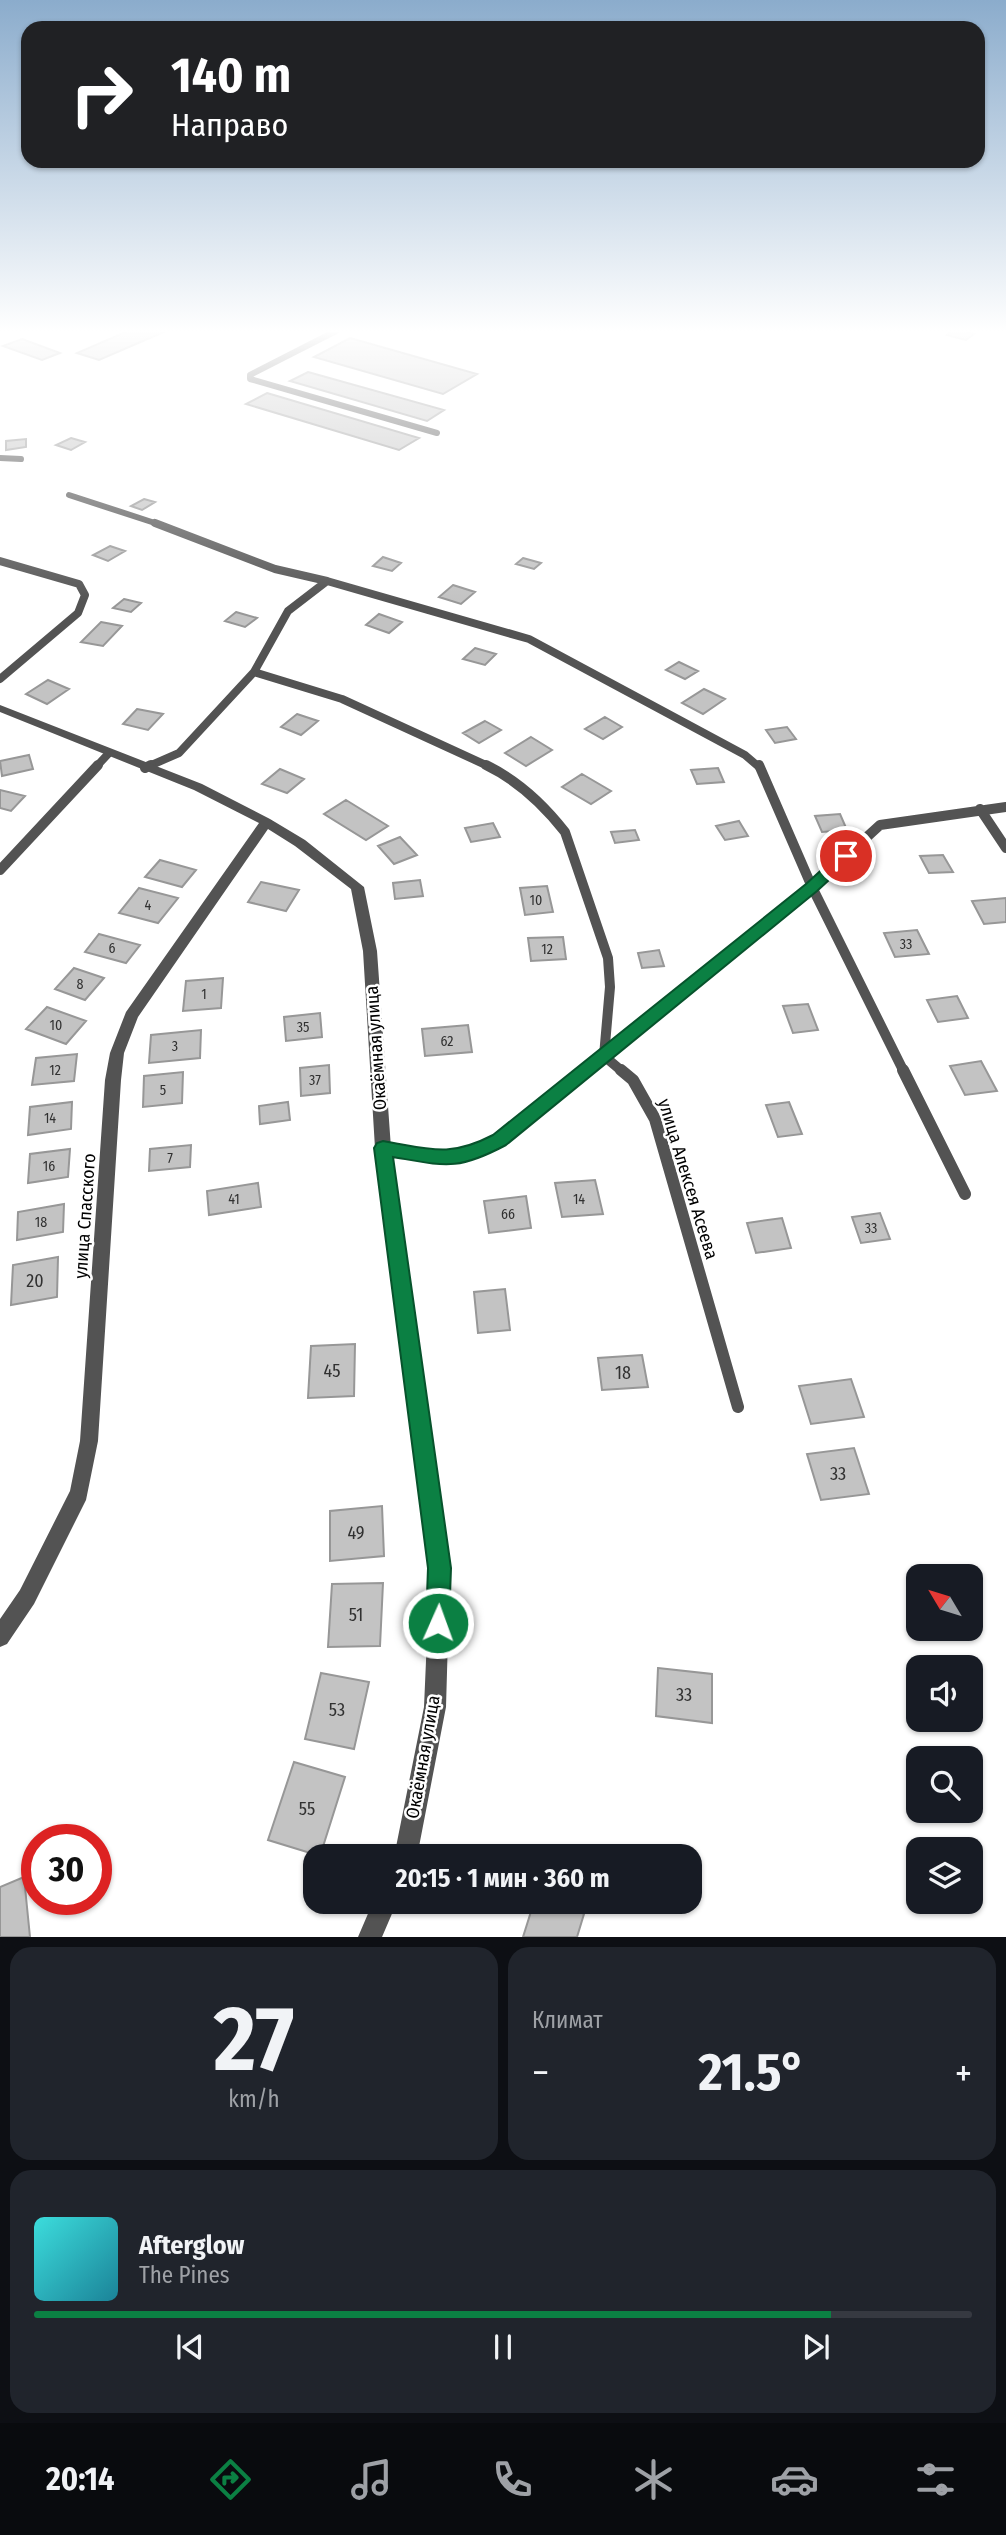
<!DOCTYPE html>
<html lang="ru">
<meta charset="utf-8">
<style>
:root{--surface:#171b24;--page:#20242c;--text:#f1f3f6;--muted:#9ea1a6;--line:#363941;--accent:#0b8043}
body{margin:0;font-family:"Fira Sans Condensed",sans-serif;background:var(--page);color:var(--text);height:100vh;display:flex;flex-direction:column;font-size:26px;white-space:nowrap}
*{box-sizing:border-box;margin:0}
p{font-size:23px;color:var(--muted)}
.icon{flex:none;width:38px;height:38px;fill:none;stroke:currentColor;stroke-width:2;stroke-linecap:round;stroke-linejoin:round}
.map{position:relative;height:1937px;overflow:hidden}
.panel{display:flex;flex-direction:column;gap:10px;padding:10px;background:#0d0f14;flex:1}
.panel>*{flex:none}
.top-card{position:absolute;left:21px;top:21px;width:964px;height:147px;border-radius:21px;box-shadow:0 2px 5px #0004;background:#202124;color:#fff;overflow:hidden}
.needle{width:46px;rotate:308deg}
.fabs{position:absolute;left:906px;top:1564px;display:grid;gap:14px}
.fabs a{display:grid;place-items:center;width:77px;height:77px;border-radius:14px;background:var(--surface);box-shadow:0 2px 5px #0004;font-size:35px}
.speed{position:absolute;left:21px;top:1824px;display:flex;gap:14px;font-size:35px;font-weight:700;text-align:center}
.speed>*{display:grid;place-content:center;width:91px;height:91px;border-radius:50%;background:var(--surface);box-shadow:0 2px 5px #0004;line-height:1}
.speed .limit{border:10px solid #d22;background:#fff;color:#111}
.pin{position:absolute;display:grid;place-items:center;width:60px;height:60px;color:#fff;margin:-30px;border:4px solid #fff;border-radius:50%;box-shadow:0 2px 7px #0007}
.me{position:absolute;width:77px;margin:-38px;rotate:2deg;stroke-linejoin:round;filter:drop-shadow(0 0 5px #0008)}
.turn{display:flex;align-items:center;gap:24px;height:147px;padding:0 35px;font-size:32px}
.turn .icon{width:91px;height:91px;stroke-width:2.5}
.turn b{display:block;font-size:49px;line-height:60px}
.big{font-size:52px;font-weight:700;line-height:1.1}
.panel .widget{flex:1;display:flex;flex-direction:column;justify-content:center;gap:10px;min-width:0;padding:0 24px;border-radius:21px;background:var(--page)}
.panel .dial{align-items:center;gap:0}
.dial b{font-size:91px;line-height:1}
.song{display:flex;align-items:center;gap:21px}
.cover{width:84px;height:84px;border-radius:10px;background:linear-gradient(135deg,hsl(180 70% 55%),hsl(190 70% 35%))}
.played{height:7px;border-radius:4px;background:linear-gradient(90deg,var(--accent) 85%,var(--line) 85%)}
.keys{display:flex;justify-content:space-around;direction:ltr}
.heat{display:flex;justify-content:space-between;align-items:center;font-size:38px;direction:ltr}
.panel .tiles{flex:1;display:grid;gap:10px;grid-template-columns:1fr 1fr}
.widget:last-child{grid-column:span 2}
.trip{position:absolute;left:303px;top:1844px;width:399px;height:70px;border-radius:21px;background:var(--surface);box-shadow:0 2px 5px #0004;font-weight:700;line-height:70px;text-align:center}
.menu{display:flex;height:112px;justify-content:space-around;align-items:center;background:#090b0e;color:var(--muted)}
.menu .icon{width:49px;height:49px}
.menu .on{color:var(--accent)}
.menu b{font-size:32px;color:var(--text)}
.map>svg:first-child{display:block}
</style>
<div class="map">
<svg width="1006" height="1937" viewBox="0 0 1006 1937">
<rect width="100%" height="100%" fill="#fff"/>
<path fill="#c3c3c3" stroke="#979797" stroke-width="2" d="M 128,331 L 166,331 L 99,360 L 77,353 Z
M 952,331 L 964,331 L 974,334 L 966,340 L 947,335 Z
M 350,338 L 477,374 L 443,394 L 314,357 Z
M 22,339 L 60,353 L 42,360 L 3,346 Z
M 308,372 L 444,410 L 427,421 L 290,381 Z
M 267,393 L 419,438 L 399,450 L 246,404 Z
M 71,438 L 85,442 L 71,450 L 56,445 Z
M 26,439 L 26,447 L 6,450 L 6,441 Z
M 144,499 L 155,502 L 142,510 L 131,506 Z
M 110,546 L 125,551 L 108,561 L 93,555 Z
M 383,557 L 401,563 L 392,571 L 373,566 Z
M 523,558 L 541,563 L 534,569 L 516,564 Z
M 453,585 L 475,592 L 461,604 L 439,597 Z
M 124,599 L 141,603 L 131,612 L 113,608 Z
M 236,612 L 257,618 L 245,627 L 225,621 Z
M 379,614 L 402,622 L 389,633 L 366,625 Z
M 101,622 L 122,626 L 103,646 L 81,642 Z
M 475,648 L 496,654 L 485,665 L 463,659 Z
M 679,662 L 698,671 L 685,679 L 666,670 Z
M 48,680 L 69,689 L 47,704 L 26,694 Z
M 704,689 L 725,699 L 703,714 L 682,703 Z
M 137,709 L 163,714 L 148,730 L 123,724 Z
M 297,714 L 318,721 L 301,735 L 281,727 Z
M 605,717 L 622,727 L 603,739 L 585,729 Z
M 485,721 L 501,730 L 479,743 L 463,733 Z
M 787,727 L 796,739 L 775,743 L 766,730 Z
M 531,737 L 552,750 L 526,766 L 505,753 Z
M 29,755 L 33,769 L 2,776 L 0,761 Z
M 718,768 L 724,782 L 697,784 L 691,770 Z
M 280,769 L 304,779 L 287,793 L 262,784 Z
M 582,774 L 611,791 L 591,804 L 562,787 Z
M 0,790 L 25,796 L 11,811 L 0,808 Z
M 346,800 L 388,826 L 366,840 L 324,814 Z
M 840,814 L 847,830 L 822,832 L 815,816 Z
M 739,821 L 748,836 L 725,840 L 716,826 Z
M 493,823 L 500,837 L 471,842 L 465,828 Z
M 635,830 L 639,840 L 615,843 L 611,832 Z
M 400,837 L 417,855 L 394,864 L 378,846 Z
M 943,855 L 953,872 L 929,873 L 920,856 Z
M 160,860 L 196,870 L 182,887 L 145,877 Z
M 420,880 L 423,896 L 395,899 L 393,883 Z
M 261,882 L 299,890 L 286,911 L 248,902 Z
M 547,886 L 553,912 L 525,915 L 520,888 Z
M 139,888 L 178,898 L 158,923 L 119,913 Z
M 1006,898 L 1006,922 L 984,924 L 972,901 Z
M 917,930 L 929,954 L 895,957 L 884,933 Z
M 99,934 L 140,945 L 126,963 L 85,952 Z
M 563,937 L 566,959 L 531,961 L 528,938 Z
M 659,950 L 664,966 L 642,968 L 638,953 Z
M 74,968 L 104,978 L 85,1000 L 55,989 Z
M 223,978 L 221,1008 L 183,1011 L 186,981 Z
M 957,996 L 968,1018 L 938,1022 L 927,1000 Z
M 808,1004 L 818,1030 L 793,1033 L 783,1006 Z
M 47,1007 L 86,1021 L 66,1044 L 26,1029 Z
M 320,1013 L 322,1037 L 286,1041 L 284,1017 Z
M 468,1025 L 472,1052 L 425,1056 L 422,1029 Z
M 201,1030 L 200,1058 L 149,1063 L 151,1035 Z
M 77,1054 L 74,1081 L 32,1085 L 36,1058 Z
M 981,1061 L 997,1091 L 965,1095 L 950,1066 Z
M 329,1065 L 330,1093 L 301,1096 L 300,1068 Z
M 183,1072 L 182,1103 L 143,1107 L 144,1076 Z
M 72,1102 L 71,1129 L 28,1135 L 30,1107 Z
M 288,1102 L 290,1120 L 260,1124 L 259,1106 Z
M 789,1102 L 802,1134 L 778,1137 L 766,1105 Z
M 191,1145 L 190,1167 L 149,1171 L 150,1149 Z
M 70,1149 L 68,1177 L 28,1183 L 30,1154 Z
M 595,1180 L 603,1214 L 562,1217 L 555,1183 Z
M 258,1183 L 261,1207 L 209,1215 L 207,1191 Z
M 526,1196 L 531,1228 L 489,1233 L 484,1201 Z
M 64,1204 L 63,1232 L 17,1240 L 18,1212 Z
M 880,1213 L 890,1239 L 861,1243 L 852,1217 Z
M 782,1218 L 791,1248 L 756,1253 L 747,1223 Z
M 58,1257 L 57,1297 L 11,1305 L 13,1265 Z
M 505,1289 L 510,1330 L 478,1333 L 474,1292 Z
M 355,1344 L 354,1396 L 308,1398 L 311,1346 Z
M 642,1355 L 648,1387 L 602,1390 L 598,1358 Z
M 851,1379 L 864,1417 L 811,1424 L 799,1386 Z
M 854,1448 L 869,1494 L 821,1500 L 807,1454 Z
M 382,1506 L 384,1556 L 330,1561 L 330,1511 Z
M 383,1583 L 380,1646 L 328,1647 L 332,1584 Z
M 658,1668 L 712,1674 L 712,1723 L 656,1716 Z
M 321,1673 L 369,1682 L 354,1749 L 305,1739 Z
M 294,1762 L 345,1777 L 320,1856 L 268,1840 Z
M 24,1877 L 30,1937 L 0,1937 L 0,1887 Z
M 534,1902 L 560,1902 L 584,1914 L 577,1937 L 523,1937 Z"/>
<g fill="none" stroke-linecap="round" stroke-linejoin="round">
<path stroke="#535353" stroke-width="6" d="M 336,331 L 250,375 L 250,379 L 437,433
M 0,458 L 21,459
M 69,495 L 161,525"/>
<path stroke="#535353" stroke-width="8" d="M 155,523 L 275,569 L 327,581
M 0,561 L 79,584 L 85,595 L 78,613 L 0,679
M 254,672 L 342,699 L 490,767
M 96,767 L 109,753
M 147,767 L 179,753 L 254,672 L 288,611 L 327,581 L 529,639 L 745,755 L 759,767"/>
<path stroke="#535353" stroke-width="10" d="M 486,765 C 517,780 544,805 565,832 L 608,958 L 610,987 L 604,1056 L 623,1072
M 759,765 L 812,887 L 904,1072
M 145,768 L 151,765
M 980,809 L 1006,848
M 0,870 L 98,765
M 584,1072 L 812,887 L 880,825 L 1006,807"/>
<path stroke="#535353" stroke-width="12" d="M 621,1070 L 633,1080 L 655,1119 L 738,1407
M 903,1070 L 965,1194
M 383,1148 C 402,1152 422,1157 442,1157 C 496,1158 546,1103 586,1070"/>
<path fill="#535353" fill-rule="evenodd" d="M 0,705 L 202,784 L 270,819 L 305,840 L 364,887 L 377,951 L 391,1148 L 450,1568 L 446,1707 L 417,1857 L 394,1857 L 424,1707 L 430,1568 L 375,1148 L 363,951 L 351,889 L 295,846 L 268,829 L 138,1017 L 124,1053 L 121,1080 L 98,1441 L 86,1500 L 34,1604 L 7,1644 L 0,1647 L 0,1619 L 20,1590 L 70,1491 L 80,1441 L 105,1080 L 110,1053 L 126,1012 L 259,823 L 194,790 L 0,712 Z
M 373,1902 L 397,1902 L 382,1937 L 358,1937 Z"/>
</g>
<linearGradient id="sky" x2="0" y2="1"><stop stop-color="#8baccc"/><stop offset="0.55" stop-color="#fff"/><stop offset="1" stop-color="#fff" stop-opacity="0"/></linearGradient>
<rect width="1006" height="602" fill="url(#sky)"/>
<path fill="#0b8043" stroke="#07532c" stroke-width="2" d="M 846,852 L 851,853 L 853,856 L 851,860 L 817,891 L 506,1145 C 457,1171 446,1166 393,1157 L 451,1568 L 449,1623 L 446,1632 L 438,1635 L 429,1632 L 426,1623 L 428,1568 L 374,1148 L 377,1143 L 383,1141 C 430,1149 449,1158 493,1135 L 806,884 L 840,853 Z"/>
<g text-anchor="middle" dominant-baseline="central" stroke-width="5" stroke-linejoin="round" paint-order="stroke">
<g font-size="14" fill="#313131">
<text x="536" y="900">10</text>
<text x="148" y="905">4</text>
<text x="906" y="944">33</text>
<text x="112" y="948">6</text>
<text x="547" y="949">12</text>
<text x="80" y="984">8</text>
<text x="204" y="994">1</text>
<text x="56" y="1025">10</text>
<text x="303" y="1027">35</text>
<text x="447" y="1041">62</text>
<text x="175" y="1046">3</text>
<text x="55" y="1070">12</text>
<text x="315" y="1080">37</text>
<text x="163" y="1090">5</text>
<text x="50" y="1118">14</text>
<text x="170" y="1158">7</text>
<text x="49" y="1166">16</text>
<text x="234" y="1199">41</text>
<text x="579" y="1199">14</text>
<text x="508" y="1214">66</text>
<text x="41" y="1222">18</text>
<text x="871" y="1228">33</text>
</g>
<g font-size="18" fill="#000" stroke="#fff">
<text transform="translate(376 1048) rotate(-94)">Окаёмная улица</text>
<text transform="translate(688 1179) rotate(73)">улица Алексея Асеева</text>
<text transform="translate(85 1216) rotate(-86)">улица Спасского</text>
<text transform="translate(423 1757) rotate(-80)">Окаёмная улица</text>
</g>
<g font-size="18" fill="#313131">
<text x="35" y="1281">20</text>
<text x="332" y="1371">45</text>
<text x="623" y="1373">18</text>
<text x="838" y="1474">33</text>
<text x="356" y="1533">49</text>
<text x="356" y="1615">51</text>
<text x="684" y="1695">33</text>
<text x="337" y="1710">53</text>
<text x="307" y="1809">55</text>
</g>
</g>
</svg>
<div class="fabs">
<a><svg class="needle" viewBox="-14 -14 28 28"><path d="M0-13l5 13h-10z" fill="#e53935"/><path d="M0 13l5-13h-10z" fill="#9ea1a6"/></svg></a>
<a><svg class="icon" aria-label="sound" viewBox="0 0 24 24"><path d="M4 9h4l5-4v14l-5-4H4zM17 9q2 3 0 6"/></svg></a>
<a><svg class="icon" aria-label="search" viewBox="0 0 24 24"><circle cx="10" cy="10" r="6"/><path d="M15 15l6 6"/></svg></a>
<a><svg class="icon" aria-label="layers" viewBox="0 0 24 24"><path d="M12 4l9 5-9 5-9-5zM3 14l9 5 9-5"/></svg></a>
</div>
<div class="speed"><div class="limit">30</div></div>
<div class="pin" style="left:846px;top:856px;background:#d93025"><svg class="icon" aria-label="arrive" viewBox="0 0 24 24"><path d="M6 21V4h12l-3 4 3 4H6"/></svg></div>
<svg class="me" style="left:438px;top:1623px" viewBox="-20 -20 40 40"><circle r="17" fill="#0b8043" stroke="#fff" stroke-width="3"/><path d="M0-11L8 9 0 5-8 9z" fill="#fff"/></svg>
<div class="trip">20:15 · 1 мин · 360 m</div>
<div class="top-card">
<div class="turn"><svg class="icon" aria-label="right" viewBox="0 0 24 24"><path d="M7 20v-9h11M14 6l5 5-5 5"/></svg><div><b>140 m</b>Направо</div></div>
</div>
</div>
<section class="panel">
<div class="tiles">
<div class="widget dial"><b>27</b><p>km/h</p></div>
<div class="widget"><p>Климат</p>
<div class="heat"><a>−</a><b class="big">21.5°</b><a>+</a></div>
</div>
<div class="widget">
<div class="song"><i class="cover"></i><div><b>Afterglow</b><p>The Pines</p></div></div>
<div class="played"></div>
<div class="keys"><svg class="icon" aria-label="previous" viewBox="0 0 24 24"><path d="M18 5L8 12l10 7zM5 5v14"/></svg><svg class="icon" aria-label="pause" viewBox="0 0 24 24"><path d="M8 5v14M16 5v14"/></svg><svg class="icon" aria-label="next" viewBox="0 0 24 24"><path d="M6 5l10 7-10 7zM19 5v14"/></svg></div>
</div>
</div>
</section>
<nav class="menu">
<b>20:14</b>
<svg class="icon on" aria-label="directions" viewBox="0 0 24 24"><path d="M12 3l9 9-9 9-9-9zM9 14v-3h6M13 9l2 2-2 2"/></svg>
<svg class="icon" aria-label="music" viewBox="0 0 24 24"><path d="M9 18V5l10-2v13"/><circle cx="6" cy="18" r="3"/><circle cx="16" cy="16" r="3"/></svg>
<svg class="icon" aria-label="phone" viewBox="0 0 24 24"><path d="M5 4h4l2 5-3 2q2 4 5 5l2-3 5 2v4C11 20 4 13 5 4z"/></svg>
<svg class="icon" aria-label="climate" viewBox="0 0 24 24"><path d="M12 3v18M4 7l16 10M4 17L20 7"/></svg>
<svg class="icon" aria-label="car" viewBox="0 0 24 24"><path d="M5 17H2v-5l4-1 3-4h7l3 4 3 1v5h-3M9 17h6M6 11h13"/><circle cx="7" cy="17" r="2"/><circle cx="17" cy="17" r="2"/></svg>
<svg class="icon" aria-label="filters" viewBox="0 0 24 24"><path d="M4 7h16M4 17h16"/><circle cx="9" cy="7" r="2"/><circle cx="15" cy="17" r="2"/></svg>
</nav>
